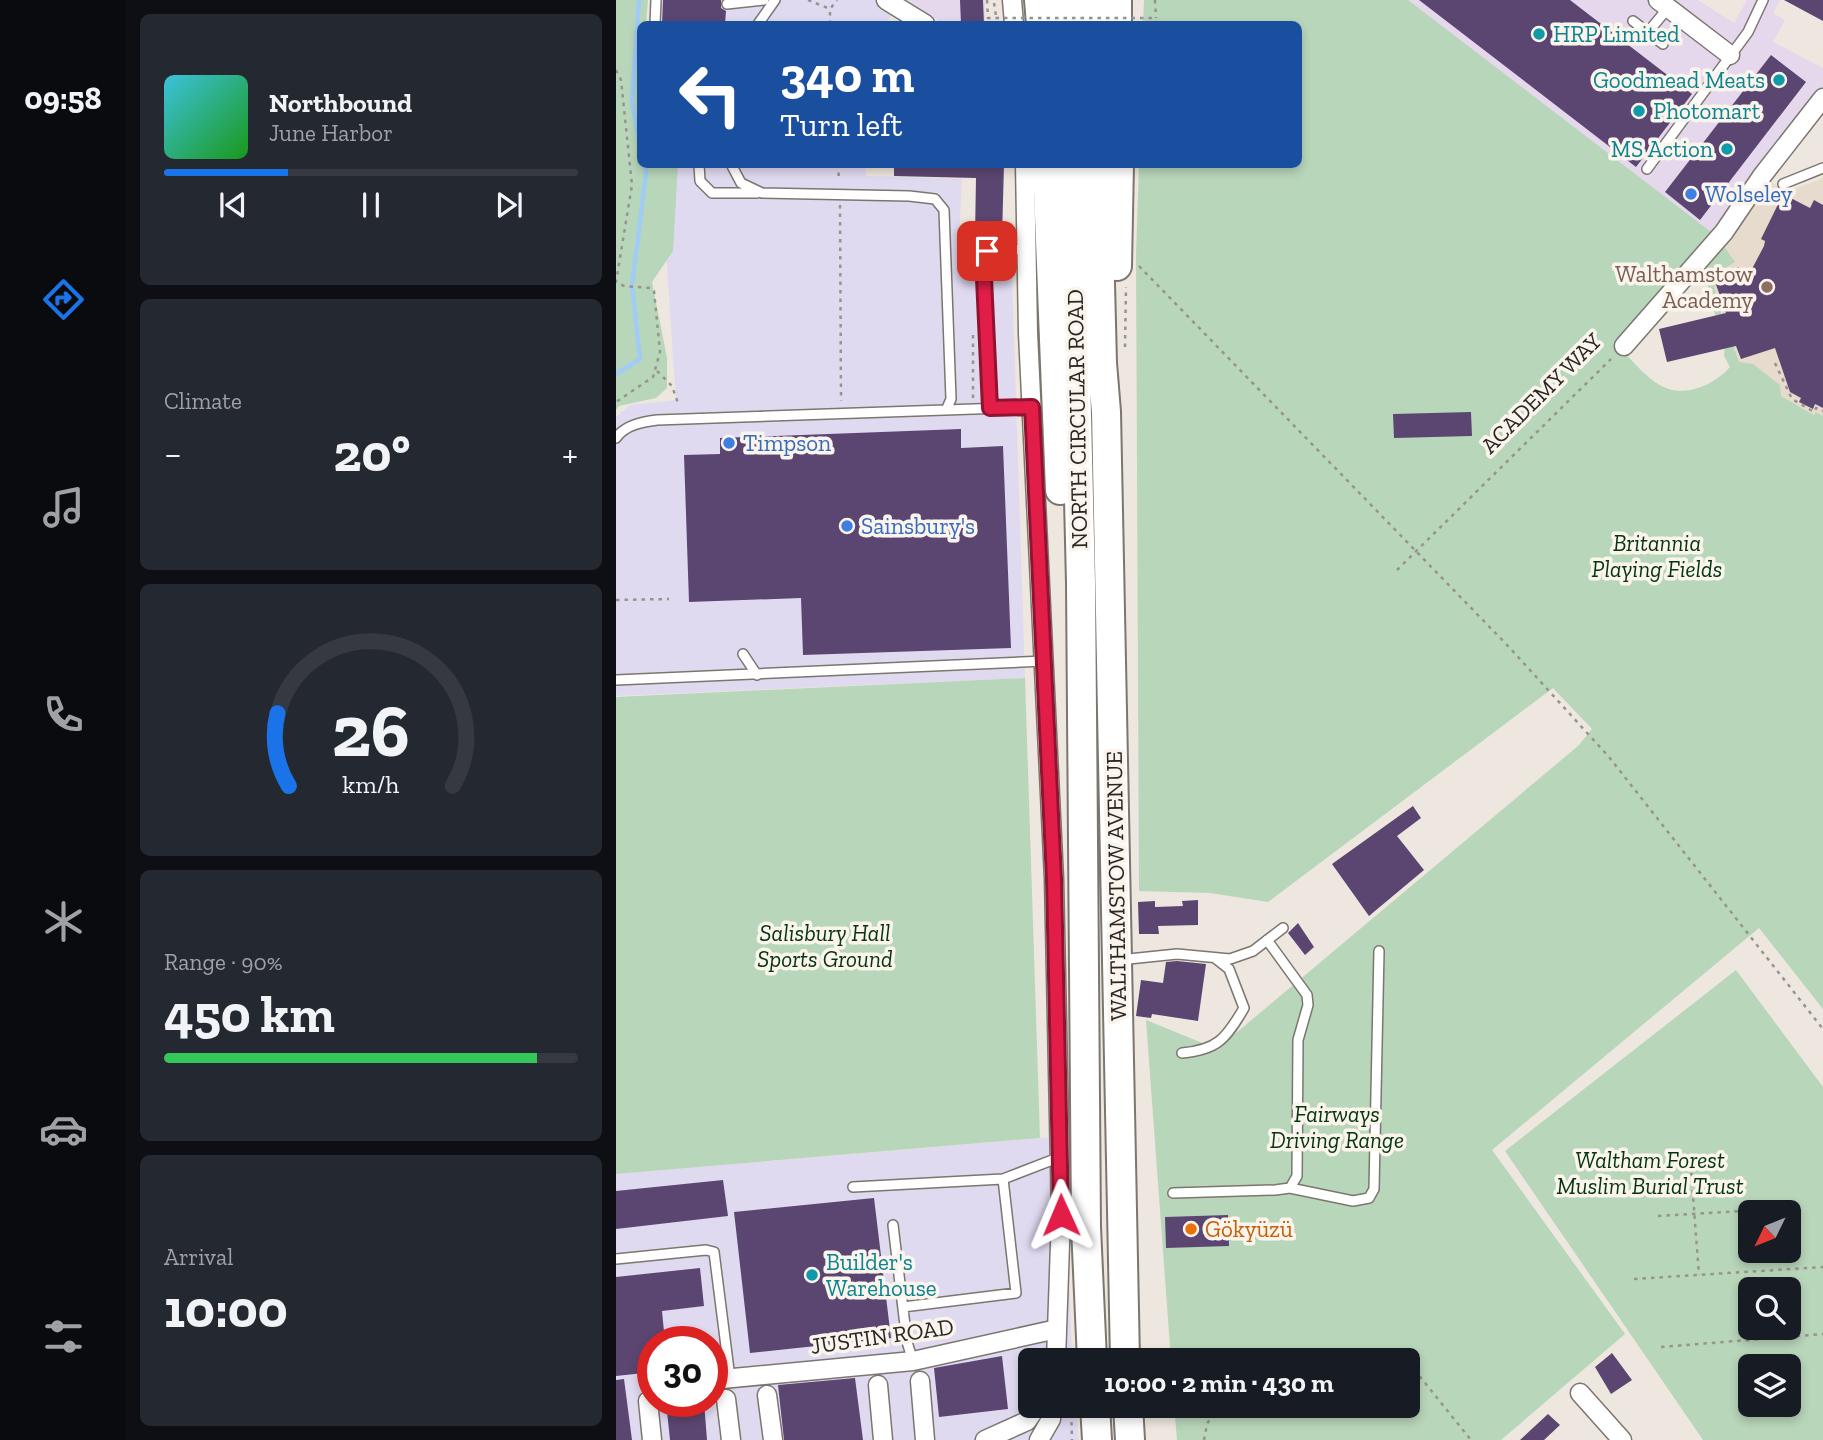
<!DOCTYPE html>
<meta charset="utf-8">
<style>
:root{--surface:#171b24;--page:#242831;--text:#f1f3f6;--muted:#9ea1a6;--line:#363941;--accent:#1a73e8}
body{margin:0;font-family:"Zilla Slab",serif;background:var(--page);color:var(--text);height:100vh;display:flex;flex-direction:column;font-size:26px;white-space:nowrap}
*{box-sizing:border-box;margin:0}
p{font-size:23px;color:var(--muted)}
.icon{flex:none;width:38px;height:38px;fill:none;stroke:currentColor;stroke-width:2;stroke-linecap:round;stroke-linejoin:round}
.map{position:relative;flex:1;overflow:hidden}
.panel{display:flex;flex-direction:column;gap:14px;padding:14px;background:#0d0f14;width:490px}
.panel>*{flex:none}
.top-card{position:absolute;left:21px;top:21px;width:665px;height:147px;border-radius:10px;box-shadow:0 4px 10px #0003;background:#1a4fa0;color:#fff;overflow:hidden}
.needle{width:46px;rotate:227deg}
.controls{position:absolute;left:1122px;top:1200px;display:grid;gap:14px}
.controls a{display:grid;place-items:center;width:63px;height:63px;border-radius:10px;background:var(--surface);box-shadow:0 4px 10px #0003;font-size:35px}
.speed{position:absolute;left:21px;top:1326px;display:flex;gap:14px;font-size:35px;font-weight:700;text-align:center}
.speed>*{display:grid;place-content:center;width:91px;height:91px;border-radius:50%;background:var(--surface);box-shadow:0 4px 10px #0003;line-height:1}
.speed .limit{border:10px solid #d22;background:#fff;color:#111}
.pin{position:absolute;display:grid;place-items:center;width:60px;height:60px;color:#fff;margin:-30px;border-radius:14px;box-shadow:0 4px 10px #0006}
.me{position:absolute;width:77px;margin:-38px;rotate:359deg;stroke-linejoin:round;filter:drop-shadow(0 0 5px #0008)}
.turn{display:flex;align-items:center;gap:24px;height:147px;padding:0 28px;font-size:32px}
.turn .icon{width:91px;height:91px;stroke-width:2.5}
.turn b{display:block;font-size:49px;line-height:60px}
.big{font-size:52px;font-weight:700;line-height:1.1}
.panel .card{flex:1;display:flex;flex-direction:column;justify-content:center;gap:10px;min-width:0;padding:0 24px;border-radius:10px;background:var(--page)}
.panel .dial{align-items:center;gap:0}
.dial svg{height:182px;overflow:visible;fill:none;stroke:var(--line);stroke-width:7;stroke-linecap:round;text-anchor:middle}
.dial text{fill:var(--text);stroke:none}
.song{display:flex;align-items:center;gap:21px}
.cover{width:84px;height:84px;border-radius:10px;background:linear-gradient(135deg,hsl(190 70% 55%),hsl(120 70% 35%))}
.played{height:7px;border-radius:4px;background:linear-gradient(90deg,var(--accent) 30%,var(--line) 30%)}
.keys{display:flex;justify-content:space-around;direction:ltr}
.heat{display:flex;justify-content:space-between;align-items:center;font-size:38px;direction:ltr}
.charge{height:10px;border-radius:5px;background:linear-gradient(90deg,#34c759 90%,var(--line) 0)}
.trip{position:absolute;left:402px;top:1348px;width:402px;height:70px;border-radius:10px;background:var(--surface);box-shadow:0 4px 10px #0003;font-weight:700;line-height:70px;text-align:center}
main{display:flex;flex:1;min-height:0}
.tabs{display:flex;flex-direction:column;width:126px;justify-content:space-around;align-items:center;background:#090b0e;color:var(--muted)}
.tabs .icon{width:49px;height:49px}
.tabs .on{color:var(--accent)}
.tabs b{font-size:32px;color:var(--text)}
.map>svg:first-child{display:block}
</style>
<main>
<nav class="tabs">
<b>09:58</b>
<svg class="icon on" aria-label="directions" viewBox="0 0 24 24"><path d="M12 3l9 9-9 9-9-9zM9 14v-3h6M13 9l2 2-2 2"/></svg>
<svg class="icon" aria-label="music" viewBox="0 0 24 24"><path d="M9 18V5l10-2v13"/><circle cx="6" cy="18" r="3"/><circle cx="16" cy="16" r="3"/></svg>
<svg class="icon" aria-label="phone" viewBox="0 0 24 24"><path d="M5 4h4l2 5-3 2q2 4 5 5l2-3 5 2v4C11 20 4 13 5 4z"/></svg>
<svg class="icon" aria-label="climate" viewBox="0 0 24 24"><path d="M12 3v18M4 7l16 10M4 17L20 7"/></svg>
<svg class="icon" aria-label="car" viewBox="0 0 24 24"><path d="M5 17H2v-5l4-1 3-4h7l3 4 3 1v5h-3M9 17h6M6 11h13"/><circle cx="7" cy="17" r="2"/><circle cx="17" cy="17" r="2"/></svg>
<svg class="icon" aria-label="filters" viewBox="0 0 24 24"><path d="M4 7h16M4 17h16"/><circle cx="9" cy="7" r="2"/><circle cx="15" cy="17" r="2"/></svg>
</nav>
<section class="panel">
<div class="card">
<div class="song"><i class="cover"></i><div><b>Northbound</b><p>June Harbor</p></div></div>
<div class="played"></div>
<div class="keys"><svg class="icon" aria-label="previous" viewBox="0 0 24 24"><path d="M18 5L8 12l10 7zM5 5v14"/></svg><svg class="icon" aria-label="pause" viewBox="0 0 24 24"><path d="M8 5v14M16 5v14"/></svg><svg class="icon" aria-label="next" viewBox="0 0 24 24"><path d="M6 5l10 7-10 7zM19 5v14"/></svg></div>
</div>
<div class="card"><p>Climate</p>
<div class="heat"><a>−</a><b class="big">20°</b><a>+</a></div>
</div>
<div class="card dial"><svg viewBox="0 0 100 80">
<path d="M14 69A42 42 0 1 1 86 69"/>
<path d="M14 69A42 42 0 0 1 9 37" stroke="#1a73e8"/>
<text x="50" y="56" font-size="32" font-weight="700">26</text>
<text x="50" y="72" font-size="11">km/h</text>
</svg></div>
<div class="card"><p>Range · 90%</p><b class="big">450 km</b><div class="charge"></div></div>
<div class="card"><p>Arrival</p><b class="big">10:00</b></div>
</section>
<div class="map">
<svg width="1207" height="1440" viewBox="0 0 1207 1440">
<rect width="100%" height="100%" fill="#ede7df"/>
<path fill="#e0daf0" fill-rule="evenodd" d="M 37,0 L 262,0 L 278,13 L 269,24 L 36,24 Z
M 249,164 L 250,176 L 346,179 L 343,244 L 395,243 L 409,678 L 0,696 L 0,417 L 14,405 L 60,400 L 44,165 Z
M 449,1136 L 456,1360 L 415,1360 L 415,1405 L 460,1405 L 463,1440 L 0,1440 L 0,1174 ZM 37,1342 L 96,1342 L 96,1402 L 37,1402 Z"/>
<path fill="#e6d8ec" d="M 291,0 L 369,0 L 369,24 L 328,24 Z
M 786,0 L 1082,0 L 1118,23 L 1131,0 L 1164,0 L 1157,13 L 1169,20 L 1157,42 L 1207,68 L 1207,88 L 1093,235 Z"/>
<path fill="#e6dbcd" d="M 1207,178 L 1207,416 L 1201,412 L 1199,415 L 1117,370 L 1088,260 L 1107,247 L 1155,182 L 1171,192 Z"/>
<path fill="#b8d6ba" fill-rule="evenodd" d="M 0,0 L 32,0 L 30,24 L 24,24 L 24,164 L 62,165 L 57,251 L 36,282 L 51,358 L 51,388 L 40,398 L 3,406 L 0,410 Z
M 528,0 L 792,0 L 1095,232 L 1002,344 L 1005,350 C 1017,361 1029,376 1042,384 C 1067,400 1098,385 1114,367 L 1108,356 C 1111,336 1100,321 1095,302 C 1092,290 1093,282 1086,270 L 1107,245 L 1119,262 L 1109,268 L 1099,267 L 1096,272 L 1101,303 L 1123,362 L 1137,364 L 1164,385 L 1165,396 L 1198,415 L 1200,412 L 1207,416 L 1207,1009 L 1143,928 L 876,1150 L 1009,1334 L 885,1440 L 561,1440 L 558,1405 L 793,1405 L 793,1360 L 555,1360 L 530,1020 L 601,1049 L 962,746 L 976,729 L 937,688 L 652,902 L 594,893 L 523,891 L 520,254 L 523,165 L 682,164 L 682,24 L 527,24 Z
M 409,678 L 424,1138 L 0,1174 L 0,697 Z
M 1120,970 L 1207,1087 L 1207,1440 L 1087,1440 L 889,1151 ZM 1134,1213 L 1172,1213 L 1172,1251 L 1134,1251 ZM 1134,1290 L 1172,1290 L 1172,1328 L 1134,1328 ZM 1134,1367 L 1172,1367 L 1172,1405 L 1134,1405 Z"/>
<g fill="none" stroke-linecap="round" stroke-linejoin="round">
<path stroke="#a0ccf5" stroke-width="4.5" d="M 23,0 L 16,102 L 24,144
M 0,374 L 24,359 L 16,285 L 30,173 L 29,164"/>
</g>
<path fill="#5b4672" d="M 47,0 L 105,0 L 105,8 L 110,11 L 109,24 L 46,24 Z
M 344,0 L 367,0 L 368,24 L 345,24 Z
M 803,0 L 954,0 L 1076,94 L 1020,167 Z
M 1168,0 L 1207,0 L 1207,21 Z
M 1155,55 L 1190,82 L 1084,220 L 1049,192 Z
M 278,164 L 388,164 L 386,237 L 359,236 L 360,178 L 278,176 Z
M 1167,194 L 1194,208 L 1198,200 L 1207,205 L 1207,408 L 1199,404 L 1197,409 L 1183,402 L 1185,398 L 1174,392 L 1159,348 L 1125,359 L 1120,346 L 1051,362 L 1043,329 L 1110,313 L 1097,276 L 1123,267 L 1128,284 L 1148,246 L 1149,241 L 1145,239 Z
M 855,412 L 856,436 L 778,438 L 777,414 Z
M 345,429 L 345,448 L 387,446 L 395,648 L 187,655 L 185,598 L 73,602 L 68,455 L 104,454 L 104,438 Z
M 797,806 L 805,818 L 781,836 L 808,870 L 753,916 L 716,864 Z
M 582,900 L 582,925 L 542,926 L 543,934 L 523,934 L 522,902 L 539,901 L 539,907 L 567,906 L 566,901 Z
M 682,923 L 698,947 L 689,955 L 672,933 Z
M 561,961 L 590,964 L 582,1021 L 536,1014 L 535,1018 L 520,1016 L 525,980 L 547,983 L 550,962 Z
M 107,1180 L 112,1216 L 0,1229 L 0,1191 Z
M 258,1198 L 275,1338 L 134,1353 L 118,1212 Z
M 612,1215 L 613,1246 L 550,1248 L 549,1217 Z
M 84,1268 L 88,1306 L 46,1311 L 49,1342 L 37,1342 L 37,1372 L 0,1376 L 0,1277 Z
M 996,1353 L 1016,1380 L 995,1394 L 979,1367 Z
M 386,1356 L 392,1409 L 323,1417 L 318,1368 Z
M 239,1378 L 247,1440 L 168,1440 L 162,1385 Z
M 8,1379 L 16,1440 L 0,1440 L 0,1380 Z
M 50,1402 L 88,1402 L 91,1440 L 54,1440 Z
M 932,1414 L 944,1425 L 928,1440 L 904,1440 Z"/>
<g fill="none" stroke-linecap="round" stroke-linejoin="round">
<defs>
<path id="service" d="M 111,4 L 148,0
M 1017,21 L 1047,44
M 39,24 L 40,0
M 142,24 L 159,0
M 1032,32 L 1052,8
M 83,164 L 84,181 L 96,193 L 141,193
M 115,164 L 125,183 L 146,193 L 293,196 L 319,199 L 328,210 L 335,399 L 331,408
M 1031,169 L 1132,32 L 1147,0
M 1167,184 L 1207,168
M 374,408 L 368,278 L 371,251 L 410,249
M 0,438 C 9,425 26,422 41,420 L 416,407
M 127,654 L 141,675
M 0,680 L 428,661
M 503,960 L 561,954 L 614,959 L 637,951 L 667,928
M 566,1053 C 601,1050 610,1039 628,1008 L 613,969 L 599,958
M 237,1187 L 387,1179
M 674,1188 L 737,1201 L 753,1198 L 758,1189 L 763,951
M 557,1193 L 659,1190 L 674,1188 L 681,1176 L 682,1040 L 692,1005 L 691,995 L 651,940
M 277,1225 L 291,1342 L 297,1361
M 0,1259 L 90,1250 L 98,1252 L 114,1378
M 287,1307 L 400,1293 L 387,1179 L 444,1157"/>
<path id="minor" d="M 270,0 L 309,24
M 396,0 L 398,24
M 1042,0 L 1114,55
M 409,164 L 412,333 L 438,879 L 445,1215 L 440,1360
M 1008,346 L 1108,232 L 1146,176 L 1207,98
M 96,1380 L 297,1361 L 441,1329
M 304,1381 L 309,1440
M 262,1385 L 267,1440
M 964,1393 L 1006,1440
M 151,1395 L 157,1440
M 110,1399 L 115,1440
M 32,1401 L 36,1440
M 369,1440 L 411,1421 L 422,1405
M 423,1440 L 435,1419 L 436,1405"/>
<path id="trunk" d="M 423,0 L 425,24
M 451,0 L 451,24
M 476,0 L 476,24
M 501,0 L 501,24
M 431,164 L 444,490
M 455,164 L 465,583 L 470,1227 L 476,1360
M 481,164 L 486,363 L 490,412 L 509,1360
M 501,266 L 503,164
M 479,1405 L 481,1440
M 512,1405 L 514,1440"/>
</defs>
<use href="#service" stroke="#7c766f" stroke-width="12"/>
<use href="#minor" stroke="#7c766f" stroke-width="21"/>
<use href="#trunk" stroke="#7c766f" stroke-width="32"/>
<path stroke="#98938d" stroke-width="2.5" stroke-dasharray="3.5 5" stroke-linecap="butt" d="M 192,0 L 214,9
M 539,0 L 540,18
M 378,3 L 380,16
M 214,24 L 214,9 L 221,0
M 0,70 L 5,80 L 16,185 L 0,282 L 8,286 L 35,288 L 38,291 L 44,352 L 37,377 L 0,402
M 222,164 L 223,181
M 224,205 L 225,401
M 356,250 L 356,262
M 523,266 L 893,647 L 993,757 L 1207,1029
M 357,335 L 357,398
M 509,347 L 510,287
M 1159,363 L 1176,399 L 1198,412 L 1200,408 L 1207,411
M 41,371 L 56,386 L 63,406
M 781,570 L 995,359
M 0,600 L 53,599
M 1074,1156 L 1083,1275
M 1042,1216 L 1125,1211
M 1018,1279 L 1207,1267
M 1045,1347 L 1207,1334
M 654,1360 L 784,1354 L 790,1360
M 793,1363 L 855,1440
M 455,1405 L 456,1440
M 588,1440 L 591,1424 L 602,1405"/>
<use href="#service" stroke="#fff" stroke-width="9"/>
<use href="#minor" stroke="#fff" stroke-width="18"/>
<use href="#trunk" stroke="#fff" stroke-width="28"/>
<path stroke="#98938d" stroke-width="2.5" stroke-dasharray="3.5 5" stroke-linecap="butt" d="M 371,0 L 372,18 L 540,18"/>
</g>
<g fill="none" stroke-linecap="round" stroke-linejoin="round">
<defs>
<path id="route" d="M 371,251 L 368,278 L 374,408 L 416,407 L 438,879 L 445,1215"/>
</defs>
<use href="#route" stroke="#92132f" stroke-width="18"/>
<use href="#route" stroke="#e11d48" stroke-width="12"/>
</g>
<g fill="#0f9aa8" stroke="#fbf4ec" stroke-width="2.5">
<circle cx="923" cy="34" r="7"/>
<circle cx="1163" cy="80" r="7"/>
<circle cx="1023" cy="111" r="7"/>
<circle cx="1111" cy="149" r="7"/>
<circle cx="196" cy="1275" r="7"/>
</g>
<g fill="#3f7fe0" stroke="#fbf4ec" stroke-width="2.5">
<circle cx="1075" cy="194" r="7"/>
<circle cx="113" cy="443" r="7"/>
<circle cx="231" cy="526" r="7"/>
</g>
<circle fill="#8d6e63" stroke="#fbf4ec" stroke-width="2.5" cx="1151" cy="287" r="7"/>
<circle fill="#e8710a" stroke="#fbf4ec" stroke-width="2.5" cx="575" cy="1229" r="7"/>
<g text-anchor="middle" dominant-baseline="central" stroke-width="7" stroke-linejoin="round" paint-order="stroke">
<g font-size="23" fill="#0d838f" stroke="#fbf4ec" text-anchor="start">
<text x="937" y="34">HRP Limited</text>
<text x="1149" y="80" text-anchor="end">Goodmead Meats</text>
<text x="1037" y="111">Photomart</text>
<text x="1097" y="149" text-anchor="end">MS Action</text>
<text x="210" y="1262">Builder's<tspan x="210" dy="26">Warehouse</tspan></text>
</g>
<g font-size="23" fill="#366cbe" stroke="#fbf4ec" text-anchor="start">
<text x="1089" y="194">Wolseley</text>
<text x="127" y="443">Timpson</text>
<text x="245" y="526">Sainsbury's</text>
</g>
<g font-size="23" fill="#785e54" stroke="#fbf4ec" text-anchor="end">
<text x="1137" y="274">Walthamstow<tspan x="1137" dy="26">Academy</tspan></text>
</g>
<g font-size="23" fill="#292724" stroke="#fbf4ec">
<text transform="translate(925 393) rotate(-45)">ACADEMY WAY</text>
<text transform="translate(461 419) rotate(-91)">NORTH CIRCULAR ROAD</text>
<text transform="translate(500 886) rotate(-91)">WALTHAMSTOW AVENUE</text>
<text transform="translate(266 1336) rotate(-8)">JUSTIN ROAD</text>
</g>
<g font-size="23" font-style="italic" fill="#03350e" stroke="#fbf4ec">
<text x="1041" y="543">Britannia<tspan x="1041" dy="26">Playing Fields</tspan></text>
<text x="209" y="933">Salisbury Hall<tspan x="209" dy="26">Sports Ground</tspan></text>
<text x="721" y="1114">Fairways<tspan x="721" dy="26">Driving Range</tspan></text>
<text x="1034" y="1160">Waltham Forest<tspan x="1034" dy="26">Muslim Burial Trust</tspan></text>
</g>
<g font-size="23" fill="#c56008" stroke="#fbf4ec" text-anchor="start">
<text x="589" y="1229">Gökyüzü</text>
</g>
</g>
</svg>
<div class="controls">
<a><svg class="needle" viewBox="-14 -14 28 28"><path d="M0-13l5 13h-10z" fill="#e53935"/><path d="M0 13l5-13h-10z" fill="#9ea1a6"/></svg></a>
<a><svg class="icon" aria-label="search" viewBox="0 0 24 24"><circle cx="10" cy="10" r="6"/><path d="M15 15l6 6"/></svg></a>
<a><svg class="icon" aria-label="layers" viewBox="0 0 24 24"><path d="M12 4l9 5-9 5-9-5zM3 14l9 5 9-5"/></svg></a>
</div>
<div class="speed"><div class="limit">30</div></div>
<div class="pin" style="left:371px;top:251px;background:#d93025"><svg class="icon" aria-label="arrive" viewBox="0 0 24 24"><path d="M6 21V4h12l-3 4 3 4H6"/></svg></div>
<svg class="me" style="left:445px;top:1215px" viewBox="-20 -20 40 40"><path d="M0-17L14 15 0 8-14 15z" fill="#e11d48" stroke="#fff" stroke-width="4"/></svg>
<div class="trip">10:00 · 2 min · 430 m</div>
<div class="top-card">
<div class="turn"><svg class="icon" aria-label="left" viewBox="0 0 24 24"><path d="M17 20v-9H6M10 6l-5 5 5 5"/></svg><div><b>340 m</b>Turn left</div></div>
</div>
</div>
</main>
